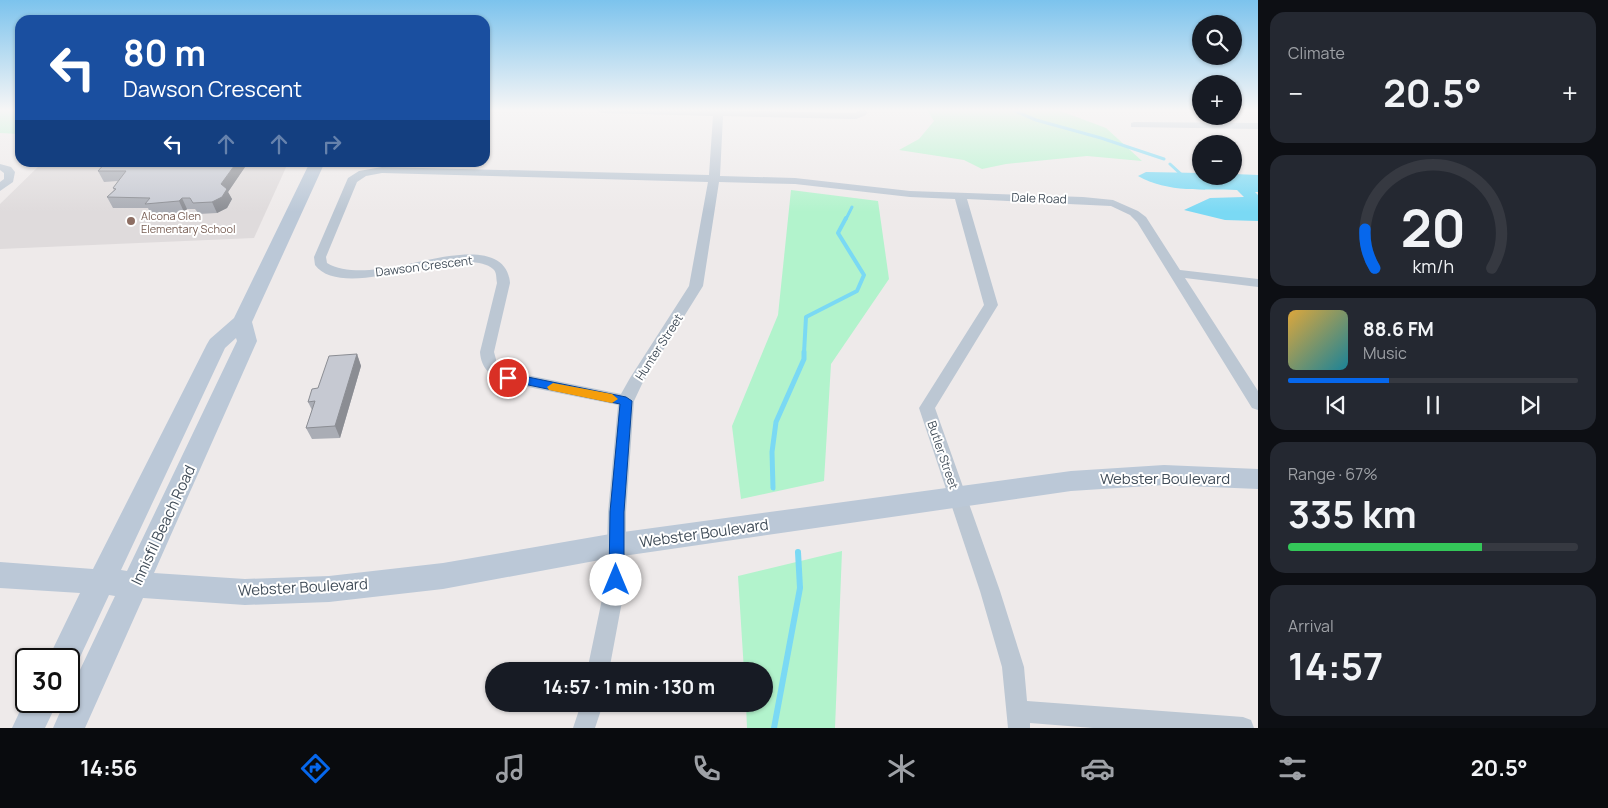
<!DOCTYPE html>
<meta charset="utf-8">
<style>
:root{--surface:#171b24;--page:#242831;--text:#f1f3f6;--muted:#9ea1a6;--line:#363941;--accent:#0667ec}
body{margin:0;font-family:Manrope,sans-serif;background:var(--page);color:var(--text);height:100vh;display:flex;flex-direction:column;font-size:19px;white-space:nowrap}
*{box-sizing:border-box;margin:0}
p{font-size:16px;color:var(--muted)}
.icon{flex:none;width:28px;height:28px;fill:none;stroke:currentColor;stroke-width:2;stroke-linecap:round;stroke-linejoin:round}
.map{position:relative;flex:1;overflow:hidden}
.side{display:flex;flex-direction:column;gap:12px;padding:12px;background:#0d0f14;width:350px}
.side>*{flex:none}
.hud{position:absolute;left:15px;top:15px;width:475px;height:152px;border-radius:15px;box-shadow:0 1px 4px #0004;background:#1a4fa0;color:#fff;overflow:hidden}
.buttons{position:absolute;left:1192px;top:15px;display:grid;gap:10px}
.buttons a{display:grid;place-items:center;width:50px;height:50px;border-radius:50%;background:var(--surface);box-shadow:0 1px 4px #0004;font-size:25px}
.speed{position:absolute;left:15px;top:648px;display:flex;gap:10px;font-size:25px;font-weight:700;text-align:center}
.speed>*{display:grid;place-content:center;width:65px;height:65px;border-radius:50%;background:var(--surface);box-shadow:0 1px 4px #0004;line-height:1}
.speed .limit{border:2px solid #111;border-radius:8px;background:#fff;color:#111}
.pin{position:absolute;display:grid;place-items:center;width:42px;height:42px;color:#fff;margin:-21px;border:2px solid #fff;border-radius:50%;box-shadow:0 1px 5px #0007}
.me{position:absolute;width:55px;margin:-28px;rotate:0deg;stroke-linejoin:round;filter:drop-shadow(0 0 4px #0008)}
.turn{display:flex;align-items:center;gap:18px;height:105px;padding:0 25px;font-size:22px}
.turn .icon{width:65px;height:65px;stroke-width:2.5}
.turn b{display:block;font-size:35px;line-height:42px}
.lanes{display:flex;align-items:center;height:48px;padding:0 25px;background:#0003;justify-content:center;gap:25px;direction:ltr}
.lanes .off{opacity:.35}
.big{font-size:38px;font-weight:700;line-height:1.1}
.side .widget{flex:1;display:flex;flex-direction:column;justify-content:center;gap:8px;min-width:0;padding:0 18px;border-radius:15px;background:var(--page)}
.side .dial{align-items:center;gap:0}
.dial svg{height:130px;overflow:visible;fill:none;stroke:var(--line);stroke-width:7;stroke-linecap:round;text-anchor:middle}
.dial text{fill:var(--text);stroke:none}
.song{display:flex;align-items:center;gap:15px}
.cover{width:60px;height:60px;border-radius:8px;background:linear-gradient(135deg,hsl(40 70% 55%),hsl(190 70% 35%))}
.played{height:5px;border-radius:2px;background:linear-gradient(90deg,var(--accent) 35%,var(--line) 35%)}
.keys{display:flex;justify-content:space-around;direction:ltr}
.heat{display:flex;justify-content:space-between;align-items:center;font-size:28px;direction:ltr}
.charge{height:8px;border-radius:4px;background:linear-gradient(90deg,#34c759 67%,var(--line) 0)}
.trip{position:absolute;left:485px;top:662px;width:288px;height:50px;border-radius:25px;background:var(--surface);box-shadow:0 1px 4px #0004;font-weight:700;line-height:50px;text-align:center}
.dock{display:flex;height:80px;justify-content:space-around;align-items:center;background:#090b0e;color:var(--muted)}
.dock .icon{width:35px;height:35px}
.dock .selected{color:var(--accent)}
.dock b{font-size:22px;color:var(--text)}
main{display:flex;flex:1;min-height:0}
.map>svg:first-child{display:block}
</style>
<main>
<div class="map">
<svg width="1258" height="728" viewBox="0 0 1258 728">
<rect width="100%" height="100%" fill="#eeeaea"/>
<path fill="#dfdbdc" d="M 42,163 L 288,163 L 254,238 L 0,249 L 0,204 Z"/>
<path fill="#b2f3cc" d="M 0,110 L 20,110 L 20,134 L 0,133 Z
M 927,110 L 1058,110 L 1106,128 L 1142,161 L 1087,156 L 1006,164 L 982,169 L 964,160 L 899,150 L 919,139 L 934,121 Z
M 791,190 L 878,201 L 889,279 L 831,364 L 824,481 L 741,499 L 732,426 L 778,315 Z
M 842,551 L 835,728 L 747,728 L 746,704 L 764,704 L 764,671 L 744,671 L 738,576 Z"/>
<path fill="#7ad9f4" d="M 1146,172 L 1201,173 L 1201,176 L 1234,176 L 1234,174 L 1258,175 L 1258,192 L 1255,192 L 1258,195 L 1258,221 L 1225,220 L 1184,210 L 1210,198 L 1244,197 L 1237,190 C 1204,189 1168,193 1138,176 Z"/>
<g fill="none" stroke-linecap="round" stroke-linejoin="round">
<path stroke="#7ad9f4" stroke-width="3" d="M 1013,110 L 1036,120 L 1101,138 L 1164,159
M 1170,164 L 1183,176
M 846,219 L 852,207"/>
<path stroke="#7ad9f4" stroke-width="4" d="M 804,353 L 806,317 L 857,291 L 864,275 L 838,233 L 846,218"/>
<path stroke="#7ad9f4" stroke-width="5" d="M 773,488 L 772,452 L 776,422 L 804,359 L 804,352"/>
<path stroke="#7ad9f4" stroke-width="6" d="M 774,728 L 800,588 L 798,552"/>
<path fill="#bcc7d3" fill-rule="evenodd" d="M 597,110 L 721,110 L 855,113 L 858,110 L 868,110 L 866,115 L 856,119 L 723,116 L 720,176 L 795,178 L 910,191 L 1083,197 L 1113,200 L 1138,211 L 1146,217 L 1180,270 L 1258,279 L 1258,287 L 1185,278 L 1258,391 L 1258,410 L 1252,408 L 1137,222 L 1130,215 L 1111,206 L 967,199 L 998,305 L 935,408 L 1000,591 L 1024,667 L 1027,701 L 1243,717 L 1251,720 L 1254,728 L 1093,728 L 1030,723 L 1030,728 L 1008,728 L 1002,667 L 980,591 L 919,408 L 984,305 L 955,199 L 910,197 L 795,184 L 719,182 L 703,286 L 642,384 L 634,401 L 626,512 L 626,580 L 609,671 L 587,671 L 606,580 L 608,512 L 618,405 L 508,383 C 492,378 481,369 480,352 L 497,283 C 496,278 497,272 493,269 C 463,243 344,304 315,265 L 314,257 L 348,178 L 359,171 L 382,167 L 709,175 L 713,116 L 602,113 ZM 382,173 L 708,182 L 689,286 L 630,378 L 621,394 L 512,372 L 497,363 L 494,352 L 510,283 C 506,234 425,262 395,267 C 375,270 345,274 327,263 L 326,257 L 357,182 L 366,176 Z
M 1134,122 L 1258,123 L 1258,129 L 1131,127 L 1131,123 Z
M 0,164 L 11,167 L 15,172 L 13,182 L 0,191 L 0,182 L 4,179 L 4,173 L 0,170 Z
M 581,704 L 603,704 L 595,728 L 573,728 Z"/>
<path fill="#bbc8d7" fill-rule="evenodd" d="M 310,162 L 325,162 L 252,322 L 257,341 L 154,573 L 245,579 L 329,576 L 443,563 L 616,533 L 1071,471 L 1164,465 L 1258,469 L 1258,489 L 1164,485 L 1071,491 L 616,557 L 443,589 L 329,602 L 245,605 L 143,598 L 85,728 L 53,728 L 65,701 L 69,701 L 69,693 L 115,596 L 109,595 L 74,670 L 69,672 L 69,659 L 48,659 L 80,593 L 0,588 L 0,562 L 93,569 L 207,344 L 210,339 L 234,318 ZM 236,338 L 237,341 L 127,571 L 121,570 L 225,348 Z
M 26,698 L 26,701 L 58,701 L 45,728 L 12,728 Z"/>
</g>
<path fill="#aaadb5" d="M 103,162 L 252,162 L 251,165 L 245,167 L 228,192 L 232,199 L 227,208 L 217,213 L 199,214 L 195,209 L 187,209 L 184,212 L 151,215 L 148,208 L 113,208 L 107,197 L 114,190 L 113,188 L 118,181 L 104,182 L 98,171 L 104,165 Z
M 357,354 L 361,366 L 340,438 L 312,439 L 306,428 L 312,410 L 308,402 L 318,388 Z"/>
<path fill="#8b8d93" d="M 237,162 L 252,162 L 251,165 L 245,167 L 228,192 L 232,199 L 227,208 L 217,213 L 212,202 L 221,184 Z
M 182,198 L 187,209 L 184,212 L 179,201 Z
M 357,354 L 361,366 L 340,438 L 335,426 Z"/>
<path fill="#c6c9d2" stroke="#8b8d93" d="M 106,162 L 237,162 L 221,184 L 227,189 L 222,197 L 212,202 L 193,203 L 190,198 L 182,198 L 179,201 L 145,204 L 150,198 L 107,197 L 116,189 L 113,188 L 126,171 L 98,171 Z
M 357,354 L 335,426 L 306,428 L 315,401 L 308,402 L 312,389 L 318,388 L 329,356 Z"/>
<linearGradient id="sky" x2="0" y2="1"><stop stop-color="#7cc3ed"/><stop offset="0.52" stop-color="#f7f6f6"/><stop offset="1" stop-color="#f7f6f6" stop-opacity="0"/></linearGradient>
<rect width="1258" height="212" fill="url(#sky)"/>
<path fill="#0667ec" stroke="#044399" d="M 508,373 L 626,397 L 632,401 L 624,512 L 624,580 L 622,585 L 616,587 L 611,585 L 609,580 L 610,512 L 620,404 L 504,380 L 502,378 L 504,375 Z"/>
<path fill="#f59e0b" d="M 553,383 L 612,394 L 618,399 L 612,403 L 549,390 L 547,387 Z"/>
<circle fill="#8d6e63" stroke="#fff" stroke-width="2" cx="131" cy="221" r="5"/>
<g text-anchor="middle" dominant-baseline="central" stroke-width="4" stroke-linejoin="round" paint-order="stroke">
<g font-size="11" fill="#785e54" stroke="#fff" text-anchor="start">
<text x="141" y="215">Alcona Glen<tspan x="141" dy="13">Elementary School</tspan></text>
</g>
<g font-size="12" fill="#424e5a" stroke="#fff">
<text transform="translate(1039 198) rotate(2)">Dale Road</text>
<text transform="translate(424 266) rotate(-7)">Dawson Crescent</text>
<text transform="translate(659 347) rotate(-57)">Hunter Street</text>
<text transform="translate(943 455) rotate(71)">Butler Street</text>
</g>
<g font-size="15" fill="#424e5a" stroke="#fff">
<text x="1165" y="478">Webster Boulevard</text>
<text transform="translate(163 525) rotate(-65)">Innisfil Beach Road</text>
<text transform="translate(704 533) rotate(-8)">Webster Boulevard</text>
<text transform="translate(303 587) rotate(-3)">Webster Boulevard</text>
</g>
</g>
</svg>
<div class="buttons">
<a><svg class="icon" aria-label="search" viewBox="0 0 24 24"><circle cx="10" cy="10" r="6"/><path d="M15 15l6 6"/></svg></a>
<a>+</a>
<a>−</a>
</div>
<div class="speed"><div class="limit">30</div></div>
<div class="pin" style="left:508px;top:378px;background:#d93025"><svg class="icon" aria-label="arrive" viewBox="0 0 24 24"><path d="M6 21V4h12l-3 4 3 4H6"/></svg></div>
<svg class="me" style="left:616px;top:580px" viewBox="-20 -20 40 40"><circle r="19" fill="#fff"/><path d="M0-13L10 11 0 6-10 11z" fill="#0667ec"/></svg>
<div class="trip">14:57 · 1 min · 130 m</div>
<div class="hud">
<div class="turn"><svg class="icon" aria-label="left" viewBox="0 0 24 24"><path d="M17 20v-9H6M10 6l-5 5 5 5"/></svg><div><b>80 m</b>Dawson Crescent</div></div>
<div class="lanes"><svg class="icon" aria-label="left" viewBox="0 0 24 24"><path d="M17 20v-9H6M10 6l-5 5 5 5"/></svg><svg class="icon off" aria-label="ahead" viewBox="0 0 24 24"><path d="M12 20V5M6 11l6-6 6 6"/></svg><svg class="icon off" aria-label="ahead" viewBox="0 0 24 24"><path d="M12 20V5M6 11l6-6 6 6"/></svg><svg class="icon off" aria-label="right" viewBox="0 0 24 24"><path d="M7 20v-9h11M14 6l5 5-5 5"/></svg></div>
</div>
</div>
<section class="side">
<div class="widget"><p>Climate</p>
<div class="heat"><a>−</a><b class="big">20.5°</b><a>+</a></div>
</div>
<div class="widget dial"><svg viewBox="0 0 100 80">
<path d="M14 69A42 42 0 1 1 86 69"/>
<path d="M14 69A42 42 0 0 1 8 45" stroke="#0667ec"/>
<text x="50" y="56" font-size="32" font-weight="700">20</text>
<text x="50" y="72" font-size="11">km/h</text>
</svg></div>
<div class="widget">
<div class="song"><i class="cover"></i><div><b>88.6 FM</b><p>Music</p></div></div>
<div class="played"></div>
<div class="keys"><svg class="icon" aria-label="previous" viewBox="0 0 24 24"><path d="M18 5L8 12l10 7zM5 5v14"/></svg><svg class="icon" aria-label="pause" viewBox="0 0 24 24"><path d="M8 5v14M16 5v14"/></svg><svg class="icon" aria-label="next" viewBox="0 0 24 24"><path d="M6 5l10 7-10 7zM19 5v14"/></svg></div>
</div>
<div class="widget"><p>Range · 67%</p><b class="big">335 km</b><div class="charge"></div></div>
<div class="widget"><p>Arrival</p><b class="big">14:57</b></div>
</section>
</main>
<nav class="dock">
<b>14:56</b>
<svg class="icon selected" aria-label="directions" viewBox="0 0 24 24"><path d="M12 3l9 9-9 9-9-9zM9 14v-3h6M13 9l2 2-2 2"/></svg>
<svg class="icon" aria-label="music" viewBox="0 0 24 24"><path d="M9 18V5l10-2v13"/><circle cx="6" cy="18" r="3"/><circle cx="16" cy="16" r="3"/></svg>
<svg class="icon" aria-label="phone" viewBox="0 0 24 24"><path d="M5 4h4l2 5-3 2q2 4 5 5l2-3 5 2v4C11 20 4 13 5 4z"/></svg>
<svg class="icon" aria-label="climate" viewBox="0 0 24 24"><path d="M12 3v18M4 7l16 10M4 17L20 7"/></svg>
<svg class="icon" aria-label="car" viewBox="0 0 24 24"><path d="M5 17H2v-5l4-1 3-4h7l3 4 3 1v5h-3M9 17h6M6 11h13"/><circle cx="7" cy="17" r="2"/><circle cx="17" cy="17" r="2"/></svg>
<svg class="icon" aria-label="filters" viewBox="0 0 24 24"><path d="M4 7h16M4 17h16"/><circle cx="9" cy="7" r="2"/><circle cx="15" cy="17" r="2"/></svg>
<b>20.5°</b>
</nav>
